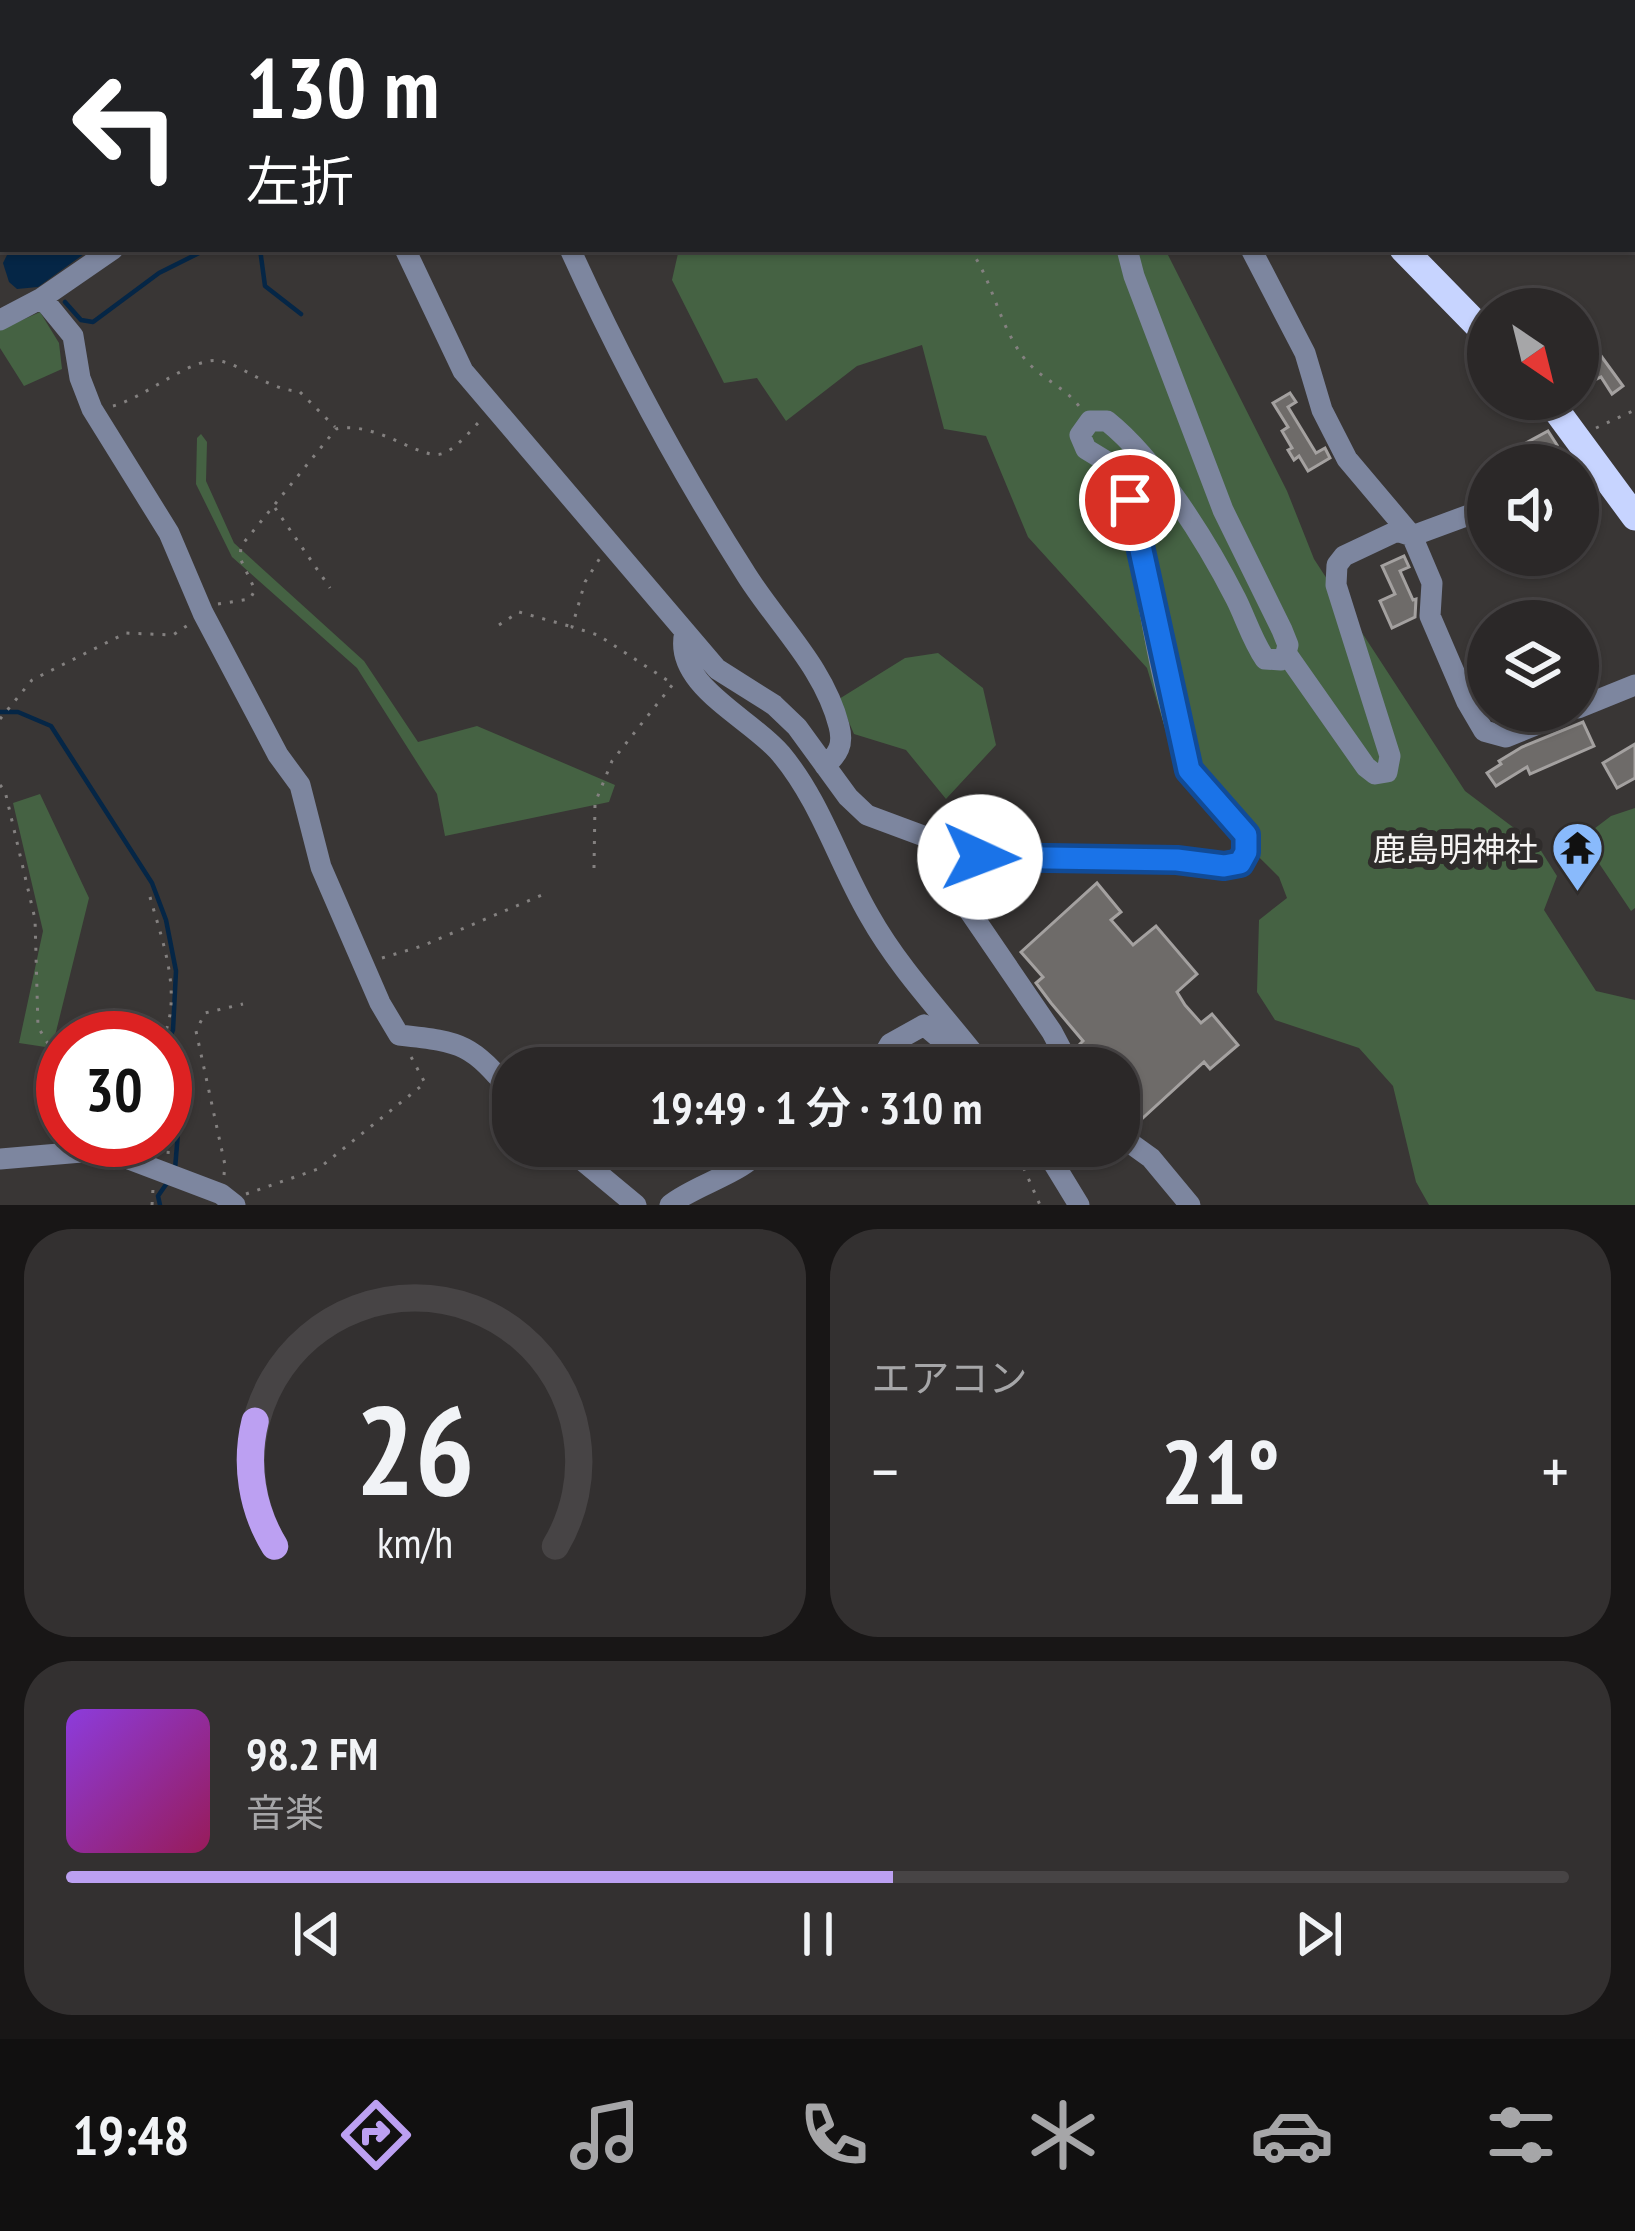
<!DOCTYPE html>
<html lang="ja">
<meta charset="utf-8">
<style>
:root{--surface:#2b2828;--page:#333030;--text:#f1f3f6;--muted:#a6a6a8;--line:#474445;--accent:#bca0f2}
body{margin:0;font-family:"PT Sans Narrow","Noto Sans JP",sans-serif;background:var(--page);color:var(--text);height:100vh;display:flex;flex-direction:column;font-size:45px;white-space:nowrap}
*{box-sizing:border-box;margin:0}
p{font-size:39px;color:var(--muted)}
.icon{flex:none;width:66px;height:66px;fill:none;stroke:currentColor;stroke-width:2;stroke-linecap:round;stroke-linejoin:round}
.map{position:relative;height:1205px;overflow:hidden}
.drawer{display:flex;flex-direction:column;gap:24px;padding:24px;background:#181616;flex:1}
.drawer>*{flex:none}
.hud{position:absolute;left:0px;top:0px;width:1635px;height:252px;box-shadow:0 3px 9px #0004,0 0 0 3px var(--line);background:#202124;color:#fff;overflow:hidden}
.needle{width:78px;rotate:145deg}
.controls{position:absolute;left:1467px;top:288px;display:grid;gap:24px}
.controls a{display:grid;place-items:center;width:132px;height:132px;border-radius:50%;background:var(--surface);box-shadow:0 3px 9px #0004,0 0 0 3px var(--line);font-size:60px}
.speed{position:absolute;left:36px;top:1011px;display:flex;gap:24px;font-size:60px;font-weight:700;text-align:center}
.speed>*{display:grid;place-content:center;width:156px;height:156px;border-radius:50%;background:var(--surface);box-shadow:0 3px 9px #0004,0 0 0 3px var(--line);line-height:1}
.speed .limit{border:18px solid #d22;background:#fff;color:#111}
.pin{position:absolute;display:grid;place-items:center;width:102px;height:102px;color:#fff;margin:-51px;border:6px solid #fff;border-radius:50%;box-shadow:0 3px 12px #0007}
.me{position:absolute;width:132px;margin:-66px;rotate:92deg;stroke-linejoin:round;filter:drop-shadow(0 0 9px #0008)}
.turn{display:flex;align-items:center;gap:42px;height:252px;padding:0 48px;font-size:54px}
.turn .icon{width:156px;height:156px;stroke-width:2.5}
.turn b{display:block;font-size:84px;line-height:102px}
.big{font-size:90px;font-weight:600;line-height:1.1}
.drawer .card{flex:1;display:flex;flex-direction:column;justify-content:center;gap:18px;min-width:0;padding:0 42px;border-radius:48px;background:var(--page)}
.drawer .dial{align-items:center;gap:0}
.dial svg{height:312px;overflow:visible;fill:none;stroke:var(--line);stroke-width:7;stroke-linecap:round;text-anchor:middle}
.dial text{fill:var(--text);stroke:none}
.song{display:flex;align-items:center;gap:36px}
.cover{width:144px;height:144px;border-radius:18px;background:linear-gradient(135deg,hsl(270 70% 55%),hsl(330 70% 35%))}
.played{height:12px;border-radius:6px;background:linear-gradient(90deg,var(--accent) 55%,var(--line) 55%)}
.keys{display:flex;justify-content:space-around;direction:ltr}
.heat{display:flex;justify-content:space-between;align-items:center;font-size:66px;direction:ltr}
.drawer .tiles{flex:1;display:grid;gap:24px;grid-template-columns:1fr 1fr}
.card:last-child{grid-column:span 2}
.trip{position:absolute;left:492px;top:1047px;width:648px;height:120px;border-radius:48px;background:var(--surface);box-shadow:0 3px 9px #0004,0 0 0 3px var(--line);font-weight:600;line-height:120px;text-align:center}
.dock{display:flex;height:192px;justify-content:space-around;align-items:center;background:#111010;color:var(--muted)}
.dock .icon{width:84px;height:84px}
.dock .current{color:var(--accent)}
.dock b{font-size:54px;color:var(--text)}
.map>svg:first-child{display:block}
</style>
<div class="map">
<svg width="1635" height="1205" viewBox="0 0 1635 1205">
<rect width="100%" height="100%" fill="#393635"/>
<path fill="#456243" d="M 679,249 L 1162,249 L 1168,255 L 1287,491 L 1314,559 L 1465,791 L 1538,846 L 1557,876 L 1544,910 L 1596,991 L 1635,1000 L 1635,1205 L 1429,1205 L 1416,1182 L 1393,1086 L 1359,1048 L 1275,1020 L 1257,992 L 1259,920 L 1287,898 L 1279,877 L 1180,779 L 1147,668 L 1028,537 L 986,436 L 944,429 L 922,345 L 857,366 L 786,421 L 757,378 L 724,383 L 672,280 Z
M 40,312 L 59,343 L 62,369 L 24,386 L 0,348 L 0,330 Z
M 201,434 L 207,442 L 206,481 L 234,543 L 364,661 L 418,742 L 477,726 L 615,785 L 609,802 L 445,836 L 437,794 L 357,668 L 232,557 L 196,484 L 197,438 Z
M 938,653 L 983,688 L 996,745 L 946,799 L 906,750 L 854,734 L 839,699 L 905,658 Z
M 40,794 L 89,898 L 52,1048 L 19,1043 L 43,931 L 13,803 Z
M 1635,808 L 1635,908 L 1631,911 L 1582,838 L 1611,816 Z"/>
<path fill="#052646" d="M 10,249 L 91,249 L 38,287 L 17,289 L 9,282 L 3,263 Z"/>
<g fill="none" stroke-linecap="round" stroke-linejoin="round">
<path stroke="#052646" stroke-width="4.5" d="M 260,249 L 265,286 L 301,314
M 65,302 L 81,320 L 93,322 L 159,273 L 207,249
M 0,712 L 18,712 L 51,726 L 152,883 L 166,920 L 176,971 L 173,1030 L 165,1049
M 165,1058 L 181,1096 L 175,1169
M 160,1205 L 158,1196 L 167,1183"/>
<path stroke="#052646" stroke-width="24" d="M 1572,0 L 1573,3
M 1632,149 L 1635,156"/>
</g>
<path fill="#6e6b69" stroke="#a4a1a0" stroke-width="3" d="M 1578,333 L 1591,353 L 1596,349 L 1623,386 L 1612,394 L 1601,377 L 1578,388 Z
M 1290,393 L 1296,402 L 1288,407 L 1316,453 L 1325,448 L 1330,458 L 1308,471 L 1299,456 L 1294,460 L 1288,450 L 1292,448 L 1282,431 L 1288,427 L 1273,403 Z
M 1548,431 L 1557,445 L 1540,456 L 1546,465 L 1521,465 L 1511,451 Z
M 1404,556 L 1409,567 L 1400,571 L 1413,600 L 1416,599 L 1415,617 L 1392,628 L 1380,601 L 1395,594 L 1382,566 Z
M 1583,722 L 1594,746 L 1530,774 L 1527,767 L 1496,786 L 1487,773 L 1501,764 L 1499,761 L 1522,747 Z
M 1635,744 L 1635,778 L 1617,788 L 1603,763 Z
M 1097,883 L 1121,912 L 1111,920 L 1133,945 L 1156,926 L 1197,974 L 1177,992 L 1185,1005 L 1201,1023 L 1212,1014 L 1238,1045 L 1210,1069 L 1204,1062 L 1133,1127 L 1119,1120 L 1119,1068 L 1089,1068 L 1085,1063 L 1077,1047 L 1083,1041 L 1051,1003 L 1036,983 L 1043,977 L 1021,952 Z"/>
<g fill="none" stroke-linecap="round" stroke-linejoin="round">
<path stroke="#848180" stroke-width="3" stroke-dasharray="3 9" stroke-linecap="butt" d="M 776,0 L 798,0
M 203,3 L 214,0
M 867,3 L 868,0
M 970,249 C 991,279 997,315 1016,346 C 1033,377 1060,382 1079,406
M 113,406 C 145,397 178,367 209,361 C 234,356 266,391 299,391 L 335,427
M 1596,428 L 1635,410
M 275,508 L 330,588
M 218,604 L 250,599 L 255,590 L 240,558 L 241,546 L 336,429 C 378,420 423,463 444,453 C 458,447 470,431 480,421
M 499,625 L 519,612 L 569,626
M 0,719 L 32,680 L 126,633 L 173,635 L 191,623
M 0,785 L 5,791 L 35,919 L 38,1027 L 63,1069
M 594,868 L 595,803 L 612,761 L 673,684 L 598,635 L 572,627 L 585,582 L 600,558
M 150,897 C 162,940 183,994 163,1038
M 382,958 L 422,946 L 542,895
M 165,1080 L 171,1098 L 168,1155
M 1014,1146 L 1040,1205
M 224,1175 L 225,1165 L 196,1031 L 205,1013 L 243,1004
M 246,1194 L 318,1169 L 425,1083 L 409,1053
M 152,1205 L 153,1189"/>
<path stroke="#7d869f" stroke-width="21" d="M 252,0 L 254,3
M 495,0 L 496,3
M 1330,0 L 1331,3
M 1097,3 L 1097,0
M 1158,3 L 1158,0
M 405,249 L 463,371 L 717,669 L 774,705 L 797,727 L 848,797 L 867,815 L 980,857 L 1004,859 L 1177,860 L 1224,866 L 1240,863 C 1262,822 1200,799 1188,764 C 1159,688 1146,582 1130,500 L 1109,463 L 1086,449 L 1080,435 L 1090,421 L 1107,421 C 1156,460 1207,542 1236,599 C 1246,619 1252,640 1265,659 L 1281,660 L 1286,653
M 570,249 C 620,359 679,469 744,571 C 775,622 824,666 839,726 C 844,745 838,754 825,766
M 1127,249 L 1134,276 L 1223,510 L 1282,630 L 1288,645 L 1286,653 L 1366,767 L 1375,774 L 1387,772 L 1390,756 L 1336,585 L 1337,565 L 1344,556 L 1397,531 L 1412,536 L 1488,508
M 1251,249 L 1305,353 L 1322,410 L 1347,459 L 1412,536 L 1432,583 L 1430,616 L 1467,702 L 1484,731 L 1506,737 L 1570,711
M 42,298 L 73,336 L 80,378 L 92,409 L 169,533 L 203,613 L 278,755 L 300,785 L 321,867 L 380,1003 L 399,1035 C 464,1042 471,1044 513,1094
M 0,320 L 42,298 L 113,249
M 685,632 C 672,685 751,718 781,754 C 821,802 838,862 869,915 C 901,972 946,1017 985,1068
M 1578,708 L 1635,685
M 1004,859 L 988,882 L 966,896 L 968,909 L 1052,1032 L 1071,1068
M 876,1068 L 890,1044 L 924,1025 L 963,1058
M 1119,1135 L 1151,1158 L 1190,1205
M 565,1146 L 636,1205
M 1043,1146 L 1079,1205
M 0,1159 L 105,1150 L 221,1194 L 235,1205
M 670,1205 C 695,1184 749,1172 762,1146"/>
<path stroke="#c7d4ff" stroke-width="27" d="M 1211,0 L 1212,3
M 1403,249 L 1488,336
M 1548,399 L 1635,517"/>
</g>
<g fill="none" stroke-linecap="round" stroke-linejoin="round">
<defs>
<path id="route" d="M 980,857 L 1177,860 L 1224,866 L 1240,863 L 1246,852 L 1246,835 L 1189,770 L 1130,500"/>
</defs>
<use href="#route" stroke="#114b97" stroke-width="30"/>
<use href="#route" stroke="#1a73e8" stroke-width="21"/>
</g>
<defs>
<symbol id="temple-pin" viewBox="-11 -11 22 30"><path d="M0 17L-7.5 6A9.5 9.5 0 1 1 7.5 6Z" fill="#89bafc" stroke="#2f2c2b"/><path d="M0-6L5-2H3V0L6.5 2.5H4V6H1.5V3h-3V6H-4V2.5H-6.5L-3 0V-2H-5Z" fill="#111"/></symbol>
</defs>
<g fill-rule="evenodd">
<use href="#temple-pin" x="1548" y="818" width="59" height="81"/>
</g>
<g text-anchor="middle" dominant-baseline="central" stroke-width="12" stroke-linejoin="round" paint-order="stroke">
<g font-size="33" fill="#f5f3f2" stroke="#2f2c2b" text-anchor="end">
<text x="1538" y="848">鹿島明神社</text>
</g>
</g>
</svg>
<div class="controls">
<a><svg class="needle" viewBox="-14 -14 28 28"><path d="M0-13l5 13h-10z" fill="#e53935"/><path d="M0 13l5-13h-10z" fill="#a6a6a8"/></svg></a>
<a><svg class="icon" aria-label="sound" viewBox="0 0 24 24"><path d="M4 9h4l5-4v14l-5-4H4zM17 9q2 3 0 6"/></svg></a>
<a><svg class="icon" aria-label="layers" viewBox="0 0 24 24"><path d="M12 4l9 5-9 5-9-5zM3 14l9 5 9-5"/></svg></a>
</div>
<div class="speed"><div class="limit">30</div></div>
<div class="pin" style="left:1130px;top:500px;background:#d93025"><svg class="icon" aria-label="arrive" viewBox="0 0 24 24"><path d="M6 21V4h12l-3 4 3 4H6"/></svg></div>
<svg class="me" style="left:980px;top:857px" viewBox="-20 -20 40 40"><circle r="19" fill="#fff"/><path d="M0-13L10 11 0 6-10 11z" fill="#1a73e8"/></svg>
<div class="trip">19:49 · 1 分 · 310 m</div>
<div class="hud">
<div class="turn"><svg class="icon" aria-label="left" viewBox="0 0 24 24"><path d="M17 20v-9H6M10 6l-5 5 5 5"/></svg><div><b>130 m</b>左折</div></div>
</div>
</div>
<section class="drawer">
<div class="tiles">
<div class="card dial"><svg viewBox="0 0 100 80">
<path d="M14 69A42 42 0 1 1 86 69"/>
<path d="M14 69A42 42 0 0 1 9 37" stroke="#bca0f2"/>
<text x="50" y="56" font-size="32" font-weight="700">26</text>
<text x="50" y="72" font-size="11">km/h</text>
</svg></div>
<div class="card"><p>エアコン</p>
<div class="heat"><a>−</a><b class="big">21°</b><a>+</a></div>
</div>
<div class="card">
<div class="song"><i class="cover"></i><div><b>98.2 FM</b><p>音楽</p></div></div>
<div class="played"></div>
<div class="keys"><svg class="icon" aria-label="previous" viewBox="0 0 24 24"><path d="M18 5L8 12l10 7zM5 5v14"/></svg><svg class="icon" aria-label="pause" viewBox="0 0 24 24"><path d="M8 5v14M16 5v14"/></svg><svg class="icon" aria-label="next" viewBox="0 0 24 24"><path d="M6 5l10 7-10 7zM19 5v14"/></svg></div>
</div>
</div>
</section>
<nav class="dock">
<b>19:48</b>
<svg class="icon current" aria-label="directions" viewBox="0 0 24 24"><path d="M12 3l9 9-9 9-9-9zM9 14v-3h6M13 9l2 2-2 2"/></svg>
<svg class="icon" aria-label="music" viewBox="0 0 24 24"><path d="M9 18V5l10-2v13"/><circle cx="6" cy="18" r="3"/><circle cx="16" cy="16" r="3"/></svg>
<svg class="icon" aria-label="phone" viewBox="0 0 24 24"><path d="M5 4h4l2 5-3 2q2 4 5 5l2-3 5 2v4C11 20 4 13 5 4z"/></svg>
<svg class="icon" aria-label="climate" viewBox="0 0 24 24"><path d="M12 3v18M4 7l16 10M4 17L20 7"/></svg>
<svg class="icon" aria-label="car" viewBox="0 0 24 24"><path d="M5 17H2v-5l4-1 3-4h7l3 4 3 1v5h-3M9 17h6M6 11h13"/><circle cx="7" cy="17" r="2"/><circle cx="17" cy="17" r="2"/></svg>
<svg class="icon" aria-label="filters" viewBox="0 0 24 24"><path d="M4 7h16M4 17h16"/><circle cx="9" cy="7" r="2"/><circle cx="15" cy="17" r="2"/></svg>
</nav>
